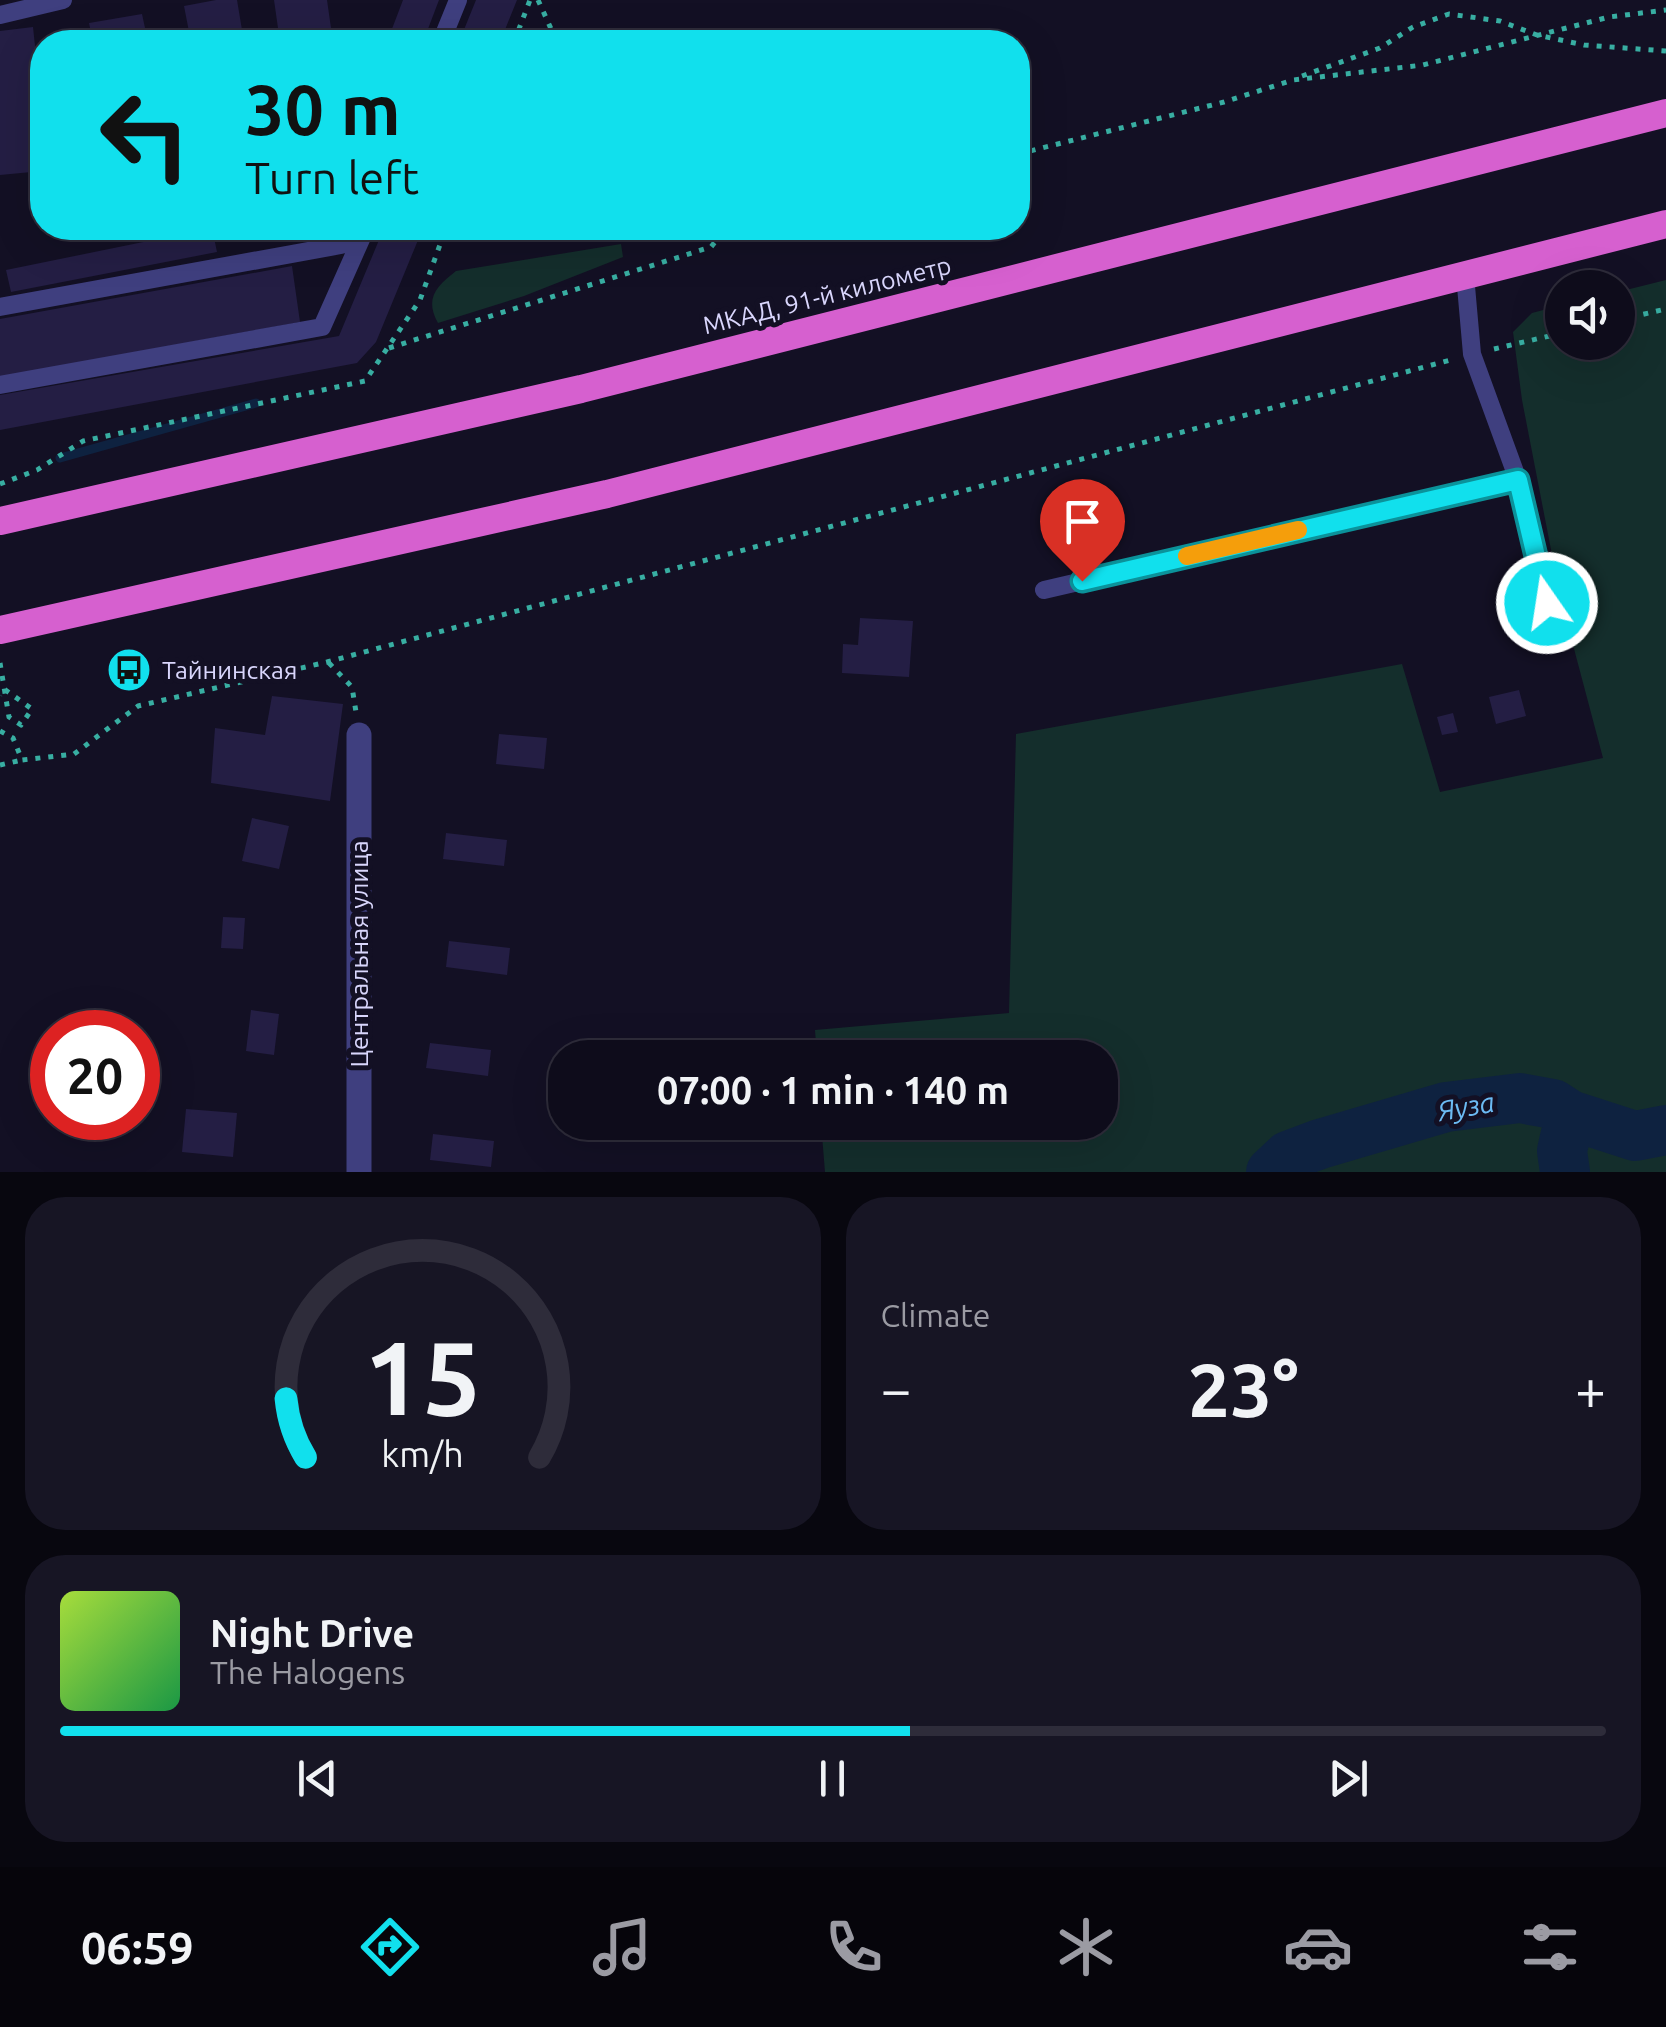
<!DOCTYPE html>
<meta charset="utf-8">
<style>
:root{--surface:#0e0c1b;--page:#171524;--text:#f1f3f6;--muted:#9b9ba3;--line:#2e2c3a;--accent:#11e0ed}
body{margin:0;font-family:Ubuntu,sans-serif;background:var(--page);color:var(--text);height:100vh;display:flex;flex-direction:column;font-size:38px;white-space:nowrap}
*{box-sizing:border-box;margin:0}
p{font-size:32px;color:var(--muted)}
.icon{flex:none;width:55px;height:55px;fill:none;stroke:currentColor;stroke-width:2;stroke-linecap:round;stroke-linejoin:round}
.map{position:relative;height:1172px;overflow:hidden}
.panel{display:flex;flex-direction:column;gap:25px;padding:25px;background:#08070f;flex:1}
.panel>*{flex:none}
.banner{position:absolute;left:30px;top:30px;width:1000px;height:210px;border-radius:40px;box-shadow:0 10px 40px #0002,0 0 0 2px var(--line);background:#11e0ed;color:#111;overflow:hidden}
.buttons{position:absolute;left:1545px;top:270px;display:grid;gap:20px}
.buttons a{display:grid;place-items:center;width:90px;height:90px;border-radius:50%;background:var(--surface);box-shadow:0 10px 40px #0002,0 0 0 2px var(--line);font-size:50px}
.speed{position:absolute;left:30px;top:1010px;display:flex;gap:20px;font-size:50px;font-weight:700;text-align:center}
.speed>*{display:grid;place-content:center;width:130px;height:130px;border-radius:50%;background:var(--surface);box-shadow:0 10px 40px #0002,0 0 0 2px var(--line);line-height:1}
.speed .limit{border:15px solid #d22;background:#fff;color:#111}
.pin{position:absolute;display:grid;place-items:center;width:85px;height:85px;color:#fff;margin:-102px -42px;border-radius:50% 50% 50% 0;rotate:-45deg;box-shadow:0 0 10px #0007}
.pin .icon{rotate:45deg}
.me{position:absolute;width:110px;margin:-55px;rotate:347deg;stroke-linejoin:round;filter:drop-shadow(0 0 8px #0008)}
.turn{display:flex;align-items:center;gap:35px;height:210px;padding:0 50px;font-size:45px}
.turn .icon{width:130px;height:130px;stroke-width:2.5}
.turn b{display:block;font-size:70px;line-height:85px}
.big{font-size:75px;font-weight:700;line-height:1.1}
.panel .tile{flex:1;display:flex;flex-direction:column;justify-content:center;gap:15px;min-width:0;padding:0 35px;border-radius:40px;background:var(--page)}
.panel .dial{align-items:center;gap:0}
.dial svg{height:260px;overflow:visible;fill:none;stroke:var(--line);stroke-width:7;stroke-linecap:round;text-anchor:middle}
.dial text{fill:var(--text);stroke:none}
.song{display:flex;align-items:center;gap:30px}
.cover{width:120px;height:120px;border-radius:15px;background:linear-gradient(135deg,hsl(80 70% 55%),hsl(140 70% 35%))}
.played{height:10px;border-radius:5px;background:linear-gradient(90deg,var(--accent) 55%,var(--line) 55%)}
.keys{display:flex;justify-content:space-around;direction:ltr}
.heat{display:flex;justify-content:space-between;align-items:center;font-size:55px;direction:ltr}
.panel .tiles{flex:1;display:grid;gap:25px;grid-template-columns:1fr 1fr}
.tile:last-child{grid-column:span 2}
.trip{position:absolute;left:548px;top:1040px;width:570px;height:100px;border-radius:40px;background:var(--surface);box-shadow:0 10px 40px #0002,0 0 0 2px var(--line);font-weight:700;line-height:100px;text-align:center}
.dock{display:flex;height:160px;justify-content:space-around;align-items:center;background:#06050b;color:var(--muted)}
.dock .icon{width:70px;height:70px}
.dock .selected{color:var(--accent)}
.dock b{font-size:45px;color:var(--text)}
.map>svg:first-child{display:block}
</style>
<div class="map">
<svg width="1666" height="1172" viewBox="0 0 1666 1172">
<rect width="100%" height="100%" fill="#131024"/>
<path fill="#142e2c" d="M 621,244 L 623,257 L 524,296 L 438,323 C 424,298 437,286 456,271 Z
M 1666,280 L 1666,1172 L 825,1172 L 821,1123 L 1100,1122 L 1100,1058 L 817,1057 L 815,1030 L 1009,1013 L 1016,734 L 1402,664 L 1440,792 L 1603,758 L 1560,596 L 1522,400 L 1513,332 L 1532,313 L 1562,305 L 1562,342 L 1618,342 L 1618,292 Z"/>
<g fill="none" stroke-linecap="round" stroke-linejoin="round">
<path stroke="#0e2240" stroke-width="9" d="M 60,458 L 256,403"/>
<path stroke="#0e2240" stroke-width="50" d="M 1271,1172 L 1288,1156 L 1320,1144 L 1446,1107 L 1520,1098 L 1553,1104 L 1570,1115 L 1635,1136 L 1666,1130
M 1565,1172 L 1562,1151 L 1570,1115"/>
</g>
<path fill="#241e44" d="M 216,0 L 237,0 L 244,42 L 191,42 L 184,6 Z
M 274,0 L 327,0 L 333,42 L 280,42 Z
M 403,0 L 439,0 L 423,42 L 387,42 Z
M 476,0 L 517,0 L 500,42 L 459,42 Z
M 142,14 L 148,42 L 93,42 L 89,23 Z
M 33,27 L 42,112 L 42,171 L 0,175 L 0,31 Z
M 212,228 L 217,252 L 11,292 L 6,270 Z
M 384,228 L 423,228 L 376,342 L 357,363 L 0,430 L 0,395 L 339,336 Z
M 292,266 L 300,322 L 0,377 L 0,319 Z
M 860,618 L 913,621 L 909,677 L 842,673 L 843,644 L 858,645 Z
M 1519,690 L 1526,716 L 1496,724 L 1489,697 Z
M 272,696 L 343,704 L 330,801 L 211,783 L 215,728 L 265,735 Z
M 1453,713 L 1458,732 L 1442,735 L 1437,717 Z
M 499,734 L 547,738 L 544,769 L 496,764 Z
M 252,818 L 289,826 L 279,869 L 242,861 Z
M 446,833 L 507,840 L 504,866 L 443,859 Z
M 223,917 L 245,918 L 243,949 L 221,948 Z
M 449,941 L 510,948 L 507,975 L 446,967 Z
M 251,1010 L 279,1014 L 274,1055 L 246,1051 Z
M 430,1043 L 491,1050 L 488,1076 L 426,1068 Z
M 186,1109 L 237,1113 L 233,1157 L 182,1152 Z
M 433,1134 L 494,1141 L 491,1167 L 430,1160 Z"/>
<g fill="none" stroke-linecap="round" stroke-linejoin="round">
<path stroke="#38aea2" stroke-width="5" stroke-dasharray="5 8" stroke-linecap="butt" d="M 538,0 L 557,42
M 514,42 L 530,0
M 1302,76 L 1380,48 L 1413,27 L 1449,14 L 1500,21 L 1537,35 L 1584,45 L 1666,51
M 1018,154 L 1224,102 L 1293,80 L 1423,65 L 1609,17 L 1666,10
M 1618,320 L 1666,309
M 389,348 L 711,247 L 726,228
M 1494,349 L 1562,333
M 0,484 L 37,470 L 83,441 L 365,381 L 420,300 L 446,228
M 0,663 L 9,717 L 21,725 L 32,709 L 4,689 L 0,695
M 329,663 L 352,687 L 356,712
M 0,731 L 13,738 L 22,760 L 74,754 L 138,706 L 327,662 L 1454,359
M 0,765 L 22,760"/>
<path stroke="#3f3f7f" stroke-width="18" d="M 0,15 L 63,0
M 441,42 L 458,0
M 1465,275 L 1472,354 L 1518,480 L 1547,603
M 0,307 L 341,245 L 365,228
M 0,385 L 322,327 L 366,228
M 1044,590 L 1518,480"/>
<path stroke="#3f3f7f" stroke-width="25" d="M 359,1172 L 359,735"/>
<path stroke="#d660cf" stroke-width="28" d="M 0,521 L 581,389 L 1666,113
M 0,630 L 607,494 L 1666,224"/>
</g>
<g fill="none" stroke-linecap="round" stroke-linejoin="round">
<defs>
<path id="route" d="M 1082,581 L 1518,480 L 1547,603"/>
</defs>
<use href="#route" stroke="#0b929a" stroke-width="25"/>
<use href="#route" stroke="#11e0ed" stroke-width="18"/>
<path stroke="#f59e0b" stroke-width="18" d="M 1187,556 L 1298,530"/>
</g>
<defs>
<symbol id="bus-disc" viewBox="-11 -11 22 22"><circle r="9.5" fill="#11e0ed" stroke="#131024"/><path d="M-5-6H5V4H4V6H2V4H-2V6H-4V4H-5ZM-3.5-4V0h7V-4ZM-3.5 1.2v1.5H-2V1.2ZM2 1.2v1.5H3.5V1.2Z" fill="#111"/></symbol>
</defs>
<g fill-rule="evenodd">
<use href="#bus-disc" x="104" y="645" width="50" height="50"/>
</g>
<g text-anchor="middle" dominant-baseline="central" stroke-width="10" stroke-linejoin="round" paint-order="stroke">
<g font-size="25" fill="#d9d6fc" stroke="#131024">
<text transform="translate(827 295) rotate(-14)">МКАД, 91-й километр</text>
<text transform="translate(359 954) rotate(-90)">Центральная улица</text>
</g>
<g font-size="25" fill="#d9d6fc" stroke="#131024" text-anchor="start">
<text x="162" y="670">Тайнинская</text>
</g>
<g font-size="28" font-style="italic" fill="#6cbbf4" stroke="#131024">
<text transform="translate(1466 1106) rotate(-10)">Яуза</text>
</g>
</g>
</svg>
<div class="buttons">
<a><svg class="icon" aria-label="sound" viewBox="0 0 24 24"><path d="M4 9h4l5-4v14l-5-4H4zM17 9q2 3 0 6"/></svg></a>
</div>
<div class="speed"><div class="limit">20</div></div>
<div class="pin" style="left:1082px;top:581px;background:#d93025"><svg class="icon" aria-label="arrive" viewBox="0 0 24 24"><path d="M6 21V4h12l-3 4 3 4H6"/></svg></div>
<svg class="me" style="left:1547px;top:603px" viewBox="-20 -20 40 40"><circle r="17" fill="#11e0ed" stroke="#fff" stroke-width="3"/><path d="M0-11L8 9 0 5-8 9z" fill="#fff"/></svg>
<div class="trip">07:00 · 1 min · 140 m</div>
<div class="banner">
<div class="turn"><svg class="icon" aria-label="left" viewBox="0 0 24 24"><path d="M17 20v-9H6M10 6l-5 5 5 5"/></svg><div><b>30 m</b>Turn left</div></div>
</div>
</div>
<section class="panel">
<div class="tiles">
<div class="tile dial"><svg viewBox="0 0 100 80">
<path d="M14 69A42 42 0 1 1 86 69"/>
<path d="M14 69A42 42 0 0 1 8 51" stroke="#11e0ed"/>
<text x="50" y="56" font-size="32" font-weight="700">15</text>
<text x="50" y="72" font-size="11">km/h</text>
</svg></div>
<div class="tile"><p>Climate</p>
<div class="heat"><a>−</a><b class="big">23°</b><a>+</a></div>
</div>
<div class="tile">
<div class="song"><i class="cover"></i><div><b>Night Drive</b><p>The Halogens</p></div></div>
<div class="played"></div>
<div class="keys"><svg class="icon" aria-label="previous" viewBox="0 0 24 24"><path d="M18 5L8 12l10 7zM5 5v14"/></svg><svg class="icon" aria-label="pause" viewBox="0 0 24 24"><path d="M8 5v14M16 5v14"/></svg><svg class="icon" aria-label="next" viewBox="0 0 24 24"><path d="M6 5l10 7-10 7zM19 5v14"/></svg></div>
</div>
</div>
</section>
<nav class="dock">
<b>06:59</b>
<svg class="icon selected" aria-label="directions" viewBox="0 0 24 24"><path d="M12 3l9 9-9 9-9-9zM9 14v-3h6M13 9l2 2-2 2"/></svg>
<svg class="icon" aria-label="music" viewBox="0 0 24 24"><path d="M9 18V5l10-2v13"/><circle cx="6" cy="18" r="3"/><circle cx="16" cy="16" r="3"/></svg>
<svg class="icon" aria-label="phone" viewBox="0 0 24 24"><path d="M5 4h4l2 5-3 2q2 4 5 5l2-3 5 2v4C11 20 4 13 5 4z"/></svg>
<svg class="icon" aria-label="climate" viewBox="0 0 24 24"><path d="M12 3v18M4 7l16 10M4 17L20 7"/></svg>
<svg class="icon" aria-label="car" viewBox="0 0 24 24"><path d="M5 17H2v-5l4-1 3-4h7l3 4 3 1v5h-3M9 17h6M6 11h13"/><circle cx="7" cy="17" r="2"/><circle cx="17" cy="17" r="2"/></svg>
<svg class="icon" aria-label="filters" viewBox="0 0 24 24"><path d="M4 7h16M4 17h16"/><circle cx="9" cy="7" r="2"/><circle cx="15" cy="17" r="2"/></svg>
</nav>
